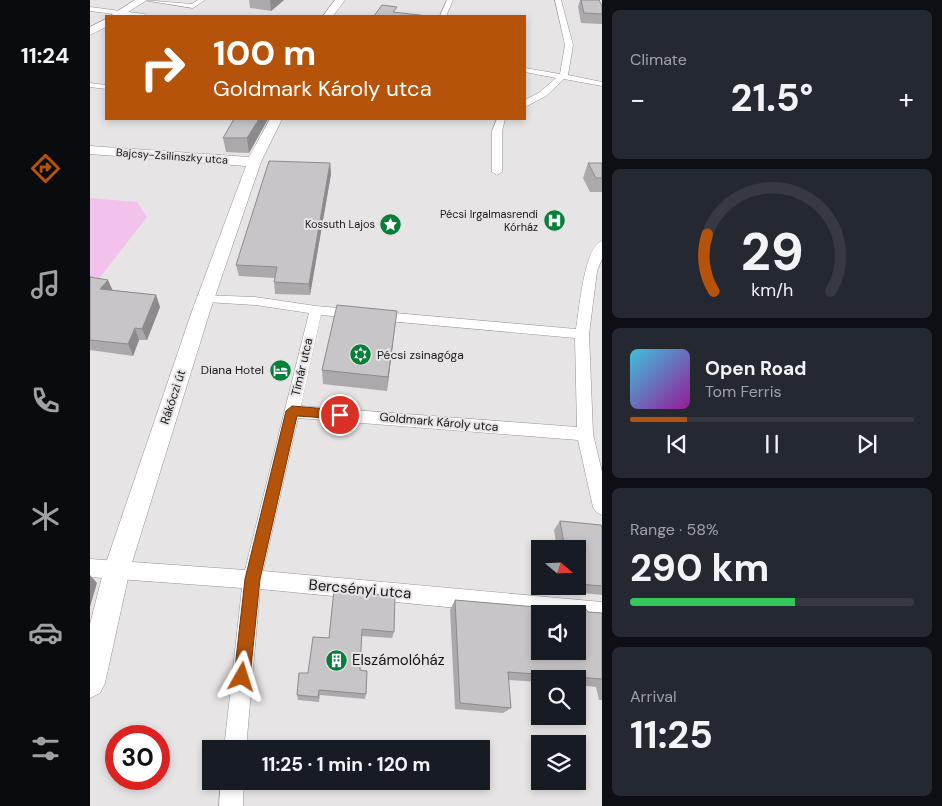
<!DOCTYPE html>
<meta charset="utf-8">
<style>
:root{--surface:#171b24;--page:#242831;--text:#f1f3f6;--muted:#9ea1a6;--line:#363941;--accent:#b45309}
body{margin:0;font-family:"DM Sans",sans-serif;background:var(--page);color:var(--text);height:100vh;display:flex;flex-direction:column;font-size:19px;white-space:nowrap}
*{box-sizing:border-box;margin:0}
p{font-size:16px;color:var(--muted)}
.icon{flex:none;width:28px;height:28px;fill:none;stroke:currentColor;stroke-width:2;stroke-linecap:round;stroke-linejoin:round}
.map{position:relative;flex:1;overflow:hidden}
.panel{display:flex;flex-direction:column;gap:10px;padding:10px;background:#0d0f14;width:340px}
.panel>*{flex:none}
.guide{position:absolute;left:15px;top:15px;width:421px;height:105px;border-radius:0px;box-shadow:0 2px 8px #0003;background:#b45309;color:#fff;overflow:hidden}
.needle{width:32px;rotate:109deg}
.buttons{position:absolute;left:441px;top:540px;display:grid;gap:10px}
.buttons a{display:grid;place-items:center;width:55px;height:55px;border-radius:0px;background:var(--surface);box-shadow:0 2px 8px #0003;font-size:25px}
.speed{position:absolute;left:15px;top:725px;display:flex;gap:10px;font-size:25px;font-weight:700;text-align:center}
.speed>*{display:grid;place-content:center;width:65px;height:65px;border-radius:50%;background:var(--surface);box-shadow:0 2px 8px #0003;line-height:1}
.speed .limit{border:8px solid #d22;background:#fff;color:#111}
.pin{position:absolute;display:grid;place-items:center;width:42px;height:42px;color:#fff;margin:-21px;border:2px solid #fff;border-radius:50%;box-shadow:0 1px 5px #0007}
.me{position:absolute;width:55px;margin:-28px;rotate:6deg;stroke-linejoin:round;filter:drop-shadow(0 0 4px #0008)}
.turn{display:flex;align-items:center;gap:18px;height:105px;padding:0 25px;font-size:22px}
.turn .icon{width:65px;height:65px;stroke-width:2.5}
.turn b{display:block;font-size:35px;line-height:42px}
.big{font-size:38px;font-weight:700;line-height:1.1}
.panel .widget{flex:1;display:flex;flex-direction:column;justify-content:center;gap:8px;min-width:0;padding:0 18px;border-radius:8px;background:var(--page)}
.panel .dial{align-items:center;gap:0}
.dial svg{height:130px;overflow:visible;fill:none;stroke:var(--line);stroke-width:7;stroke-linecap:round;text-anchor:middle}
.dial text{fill:var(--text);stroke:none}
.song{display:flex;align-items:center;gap:15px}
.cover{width:60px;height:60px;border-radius:8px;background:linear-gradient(135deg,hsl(190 70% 55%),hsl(300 70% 35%))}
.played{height:5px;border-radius:2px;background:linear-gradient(90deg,var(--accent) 20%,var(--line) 20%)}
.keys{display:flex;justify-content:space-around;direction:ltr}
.heat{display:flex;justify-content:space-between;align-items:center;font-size:28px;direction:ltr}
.charge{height:8px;border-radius:4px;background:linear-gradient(90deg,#34c759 58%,var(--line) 0)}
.trip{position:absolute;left:112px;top:740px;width:288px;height:50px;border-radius:0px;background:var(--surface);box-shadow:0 2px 8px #0003;font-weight:700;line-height:50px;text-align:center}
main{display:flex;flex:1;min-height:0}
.tab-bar{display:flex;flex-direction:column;width:90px;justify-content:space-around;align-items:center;background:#090b0e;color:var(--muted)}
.tab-bar .icon{width:35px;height:35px}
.tab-bar .selected{color:var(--accent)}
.tab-bar b{font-size:22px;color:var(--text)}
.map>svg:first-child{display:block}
</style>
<main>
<nav class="tab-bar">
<b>11:24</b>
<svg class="icon selected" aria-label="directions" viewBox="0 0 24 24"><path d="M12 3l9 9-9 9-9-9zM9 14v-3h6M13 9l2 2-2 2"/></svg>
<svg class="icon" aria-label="music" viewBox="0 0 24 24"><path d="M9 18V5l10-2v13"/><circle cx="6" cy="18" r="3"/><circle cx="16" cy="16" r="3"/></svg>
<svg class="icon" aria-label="phone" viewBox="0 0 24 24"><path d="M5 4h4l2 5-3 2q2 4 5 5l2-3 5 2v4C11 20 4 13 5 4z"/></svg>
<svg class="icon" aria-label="climate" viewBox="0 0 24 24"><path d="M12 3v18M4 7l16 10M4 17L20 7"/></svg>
<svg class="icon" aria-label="car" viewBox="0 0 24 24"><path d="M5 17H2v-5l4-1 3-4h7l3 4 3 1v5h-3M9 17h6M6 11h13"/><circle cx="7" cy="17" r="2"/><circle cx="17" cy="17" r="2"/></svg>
<svg class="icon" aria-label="filters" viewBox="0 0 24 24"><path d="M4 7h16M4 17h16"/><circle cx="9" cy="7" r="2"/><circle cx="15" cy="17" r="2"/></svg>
</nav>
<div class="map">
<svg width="512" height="806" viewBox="0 0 512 806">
<rect width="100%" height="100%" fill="#e7e4e6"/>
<path fill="#f2c2ed" d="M 0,198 L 47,202 L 57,217 L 4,285 L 0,284 Z"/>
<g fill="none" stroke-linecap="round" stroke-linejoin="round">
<defs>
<path id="street" d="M 53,0 L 102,4 L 108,0 L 115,0 L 103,8 Z
M 357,0 L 363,0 L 356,16 L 350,16 Z
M 465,0 L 471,0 L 483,45 L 478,75 L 512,82 L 512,86 L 474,79 L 456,96 L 435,107 L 435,100 L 450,92 L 466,78 L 435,72 L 435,68 L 470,74 L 475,45 Z
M 0,7 L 54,14 L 57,16 L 40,16 L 0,11 Z
M 0,83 L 16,85 L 16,89 L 0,87 Z
M 407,119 L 415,119 L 412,131 L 412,172 L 407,175 L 402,172 L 402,131 Z
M 512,241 L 512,259 L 507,271 L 499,334 L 503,434 L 512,472 L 512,515 L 506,512 L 503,507 L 488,440 L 208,418 L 173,571 L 512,602 L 512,622 L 488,619 L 488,614 L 450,614 L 450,616 L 170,589 L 156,749 L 134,749 L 152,588 L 0,577 L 0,559 L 155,570 L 219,313 L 165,305 L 116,302 L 110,298 L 111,295 L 165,297 L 226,306 L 486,329 C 489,312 494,246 512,241 ZM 231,315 L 485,338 L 487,427 L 211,406 Z
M 131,781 L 154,781 L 153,806 L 129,806 Z"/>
<path id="secondary" d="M 245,0 L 255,0 L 243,16 L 233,16 Z
M 180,119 L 192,119 L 171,162 L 120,311 L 40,569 L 15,683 L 10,693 L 0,698 L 0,624 L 14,569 L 102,311 L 156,166 L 0,154 L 0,146 L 159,157 Z"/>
<path id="primary" d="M 45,0 L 57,0 L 32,16 L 20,16 Z
M 16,19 L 16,27 L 0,35 L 0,27 Z"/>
</defs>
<use href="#street" stroke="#949294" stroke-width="1"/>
<use href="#secondary" stroke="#949294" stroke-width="1"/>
<use href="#primary" stroke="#949294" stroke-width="1"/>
<use href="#street" fill="#fff" fill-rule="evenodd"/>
<use href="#secondary" fill="#fff" fill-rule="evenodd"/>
<use href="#primary" fill="#fff" fill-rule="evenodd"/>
</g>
<path fill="#aca9ac" d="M 159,0 L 194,0 L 181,11 L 160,8 Z
M 490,0 L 509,0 L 512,6 L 512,24 L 491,23 L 488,7 Z
M 178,119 L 159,153 L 136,152 L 133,138 Z
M 240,163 L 241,174 L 220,295 L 185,294 L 184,282 L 185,278 L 149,276 L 146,265 Z
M 498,163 L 512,163 L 512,192 L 500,192 L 493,178 Z
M 0,276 L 22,290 L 66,295 L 70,307 L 57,340 L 49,340 L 43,356 L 0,350 Z
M 305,326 L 297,391 L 233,384 L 232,370 Z
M 470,521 L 512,528 L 512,595 L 473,591 L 472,586 L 488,586 L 488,549 L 467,549 L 464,530 Z
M 244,590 L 304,632 L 302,638 L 271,636 L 270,670 L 276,694 L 275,699 L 230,695 L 229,702 L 208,700 L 207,695 L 218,673 L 239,638 Z
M 365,600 L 512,613 L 512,700 L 509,700 L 506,687 L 488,685 L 488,679 L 450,679 L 450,682 L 418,680 L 421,708 L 413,713 L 365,709 L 360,610 Z"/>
<path fill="#8c8a8c" d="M 180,0 L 194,0 L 181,11 Z
M 169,119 L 178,119 L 159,153 L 157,138 Z
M 240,163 L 241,174 L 220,295 L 219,284 Z
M 18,280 L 23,291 L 10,289 Z
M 66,295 L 70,307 L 57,340 L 52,329 Z
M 307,311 L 305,326 L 297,391 L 298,377 Z
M 45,328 L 49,340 L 43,356 L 38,344 Z
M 0,575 L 7,583 L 0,607 Z"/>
<path fill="#c8c5c8" stroke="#8c8a8c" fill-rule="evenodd" d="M 491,0 L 509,0 L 512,6 L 512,14 L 494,13 Z
M 292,5 L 307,7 L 303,12 L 338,16 L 284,16 Z
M 144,119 L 169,119 L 157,138 L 133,138 Z
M 179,161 L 240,163 L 219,284 L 184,282 L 187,267 L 146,265 Z
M 498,163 L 512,163 L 512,178 L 506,178 Z
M 0,277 L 18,280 L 10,289 L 66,295 L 52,329 L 45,328 L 38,344 L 0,340 Z
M 247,305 L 307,311 L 298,377 L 232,370 Z
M 470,521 L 511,525 L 512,528 L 512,586 L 488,584 L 488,549 L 475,549 Z
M 244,590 L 305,596 L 304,632 L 272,629 L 270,670 L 277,671 L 276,694 L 229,690 L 228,697 L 207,695 L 209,673 L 218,673 L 223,637 L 239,638 Z
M 365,600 L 458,608 L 460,607 L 496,609 L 498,612 L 512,613 L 512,679 L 418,672 L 421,708 L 370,703 ZM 450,614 L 488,614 L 488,651 L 450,651 Z"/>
<path fill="#b45309" stroke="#753606" d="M 202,406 L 250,410 L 256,415 L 250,419 L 207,416 L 170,579 L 160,677 L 157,683 L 152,685 L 146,683 L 144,677 L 155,579 L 196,411 Z"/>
<defs>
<symbol id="hospital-disc" viewBox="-11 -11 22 22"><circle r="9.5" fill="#058038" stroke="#e7e4e6"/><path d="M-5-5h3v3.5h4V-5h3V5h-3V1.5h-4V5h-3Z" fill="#fff"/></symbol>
<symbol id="sight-disc" viewBox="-11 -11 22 22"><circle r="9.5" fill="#058038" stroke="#e7e4e6"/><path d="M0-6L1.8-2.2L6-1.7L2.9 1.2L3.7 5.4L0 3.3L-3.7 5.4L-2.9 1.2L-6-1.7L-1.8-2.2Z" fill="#fff"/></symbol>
<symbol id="synagogue-disc" viewBox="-11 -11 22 22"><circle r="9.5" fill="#058038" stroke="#e7e4e6"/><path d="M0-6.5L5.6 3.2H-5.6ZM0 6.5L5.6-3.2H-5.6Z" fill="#fff"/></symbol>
<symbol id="hotel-disc" viewBox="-11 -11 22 22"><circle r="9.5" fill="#058038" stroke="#e7e4e6"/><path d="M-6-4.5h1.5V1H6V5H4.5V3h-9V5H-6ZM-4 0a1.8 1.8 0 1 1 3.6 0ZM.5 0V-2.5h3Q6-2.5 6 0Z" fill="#fff"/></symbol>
<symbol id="building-disc" viewBox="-11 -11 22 22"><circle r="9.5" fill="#058038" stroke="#e7e4e6"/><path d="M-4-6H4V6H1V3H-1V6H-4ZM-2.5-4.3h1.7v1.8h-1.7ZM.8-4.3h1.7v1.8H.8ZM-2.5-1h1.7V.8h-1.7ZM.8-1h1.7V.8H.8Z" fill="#fff"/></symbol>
</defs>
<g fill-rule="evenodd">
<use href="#hospital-disc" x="452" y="208" width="25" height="25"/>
<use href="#sight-disc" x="288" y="212" width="25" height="25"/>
<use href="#synagogue-disc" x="258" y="342" width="25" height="25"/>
<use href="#hotel-disc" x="178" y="358" width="25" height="25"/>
<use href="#building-disc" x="234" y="648" width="25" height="25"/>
</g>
<g text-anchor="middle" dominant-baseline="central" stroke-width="4" stroke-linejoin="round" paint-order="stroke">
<g font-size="11" fill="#161516" stroke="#e7e4e6">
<text transform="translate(82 156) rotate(4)">Bajcsy-Zsilinszky utca</text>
</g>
<g font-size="11" fill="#161516" stroke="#e7e4e6" text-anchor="end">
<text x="448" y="214">Pécsi Irgalmasrendi<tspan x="448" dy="13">Kórház</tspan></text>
<text x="285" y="224">Kossuth Lajos</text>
</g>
<g font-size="12" fill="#161516" stroke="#e7e4e6" text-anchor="start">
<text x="287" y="355">Pécsi zsinagóga</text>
<text x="174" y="370" text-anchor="end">Diana Hotel</text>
</g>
<g font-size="12" fill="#161516" stroke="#e7e4e6">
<text transform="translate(212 367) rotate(-77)">Tímár utca</text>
<text transform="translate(83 397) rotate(-72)">Rákóczi út</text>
<text transform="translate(349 422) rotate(5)">Goldmark Károly utca</text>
</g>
<g font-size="15" fill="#161516" stroke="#e7e4e6">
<text transform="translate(270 589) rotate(5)">Bercsényi utca</text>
</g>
<g font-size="15" fill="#161516" stroke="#e7e4e6" text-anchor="start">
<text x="262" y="660">Elszámolóház</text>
</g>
</g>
</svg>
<div class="buttons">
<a><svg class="needle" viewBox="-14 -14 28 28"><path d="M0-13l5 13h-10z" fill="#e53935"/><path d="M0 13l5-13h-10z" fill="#9ea1a6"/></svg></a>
<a><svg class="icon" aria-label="sound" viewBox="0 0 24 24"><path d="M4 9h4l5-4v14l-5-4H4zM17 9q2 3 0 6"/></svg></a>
<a><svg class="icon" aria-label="search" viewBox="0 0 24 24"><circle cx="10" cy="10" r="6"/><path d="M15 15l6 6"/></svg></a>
<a><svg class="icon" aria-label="layers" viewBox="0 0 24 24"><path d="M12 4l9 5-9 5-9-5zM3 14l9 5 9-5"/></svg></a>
</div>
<div class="speed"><div class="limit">30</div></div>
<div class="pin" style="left:250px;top:415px;background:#d93025"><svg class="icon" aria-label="arrive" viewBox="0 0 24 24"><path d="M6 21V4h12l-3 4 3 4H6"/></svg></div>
<svg class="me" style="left:152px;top:677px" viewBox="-20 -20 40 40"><path d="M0-17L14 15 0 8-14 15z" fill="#b45309" stroke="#fff" stroke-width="4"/></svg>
<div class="trip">11:25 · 1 min · 120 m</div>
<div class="guide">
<div class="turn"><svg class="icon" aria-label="right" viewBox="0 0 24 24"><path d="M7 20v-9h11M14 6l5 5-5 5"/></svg><div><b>100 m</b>Goldmark Károly utca</div></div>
</div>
</div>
<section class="panel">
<div class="widget"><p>Climate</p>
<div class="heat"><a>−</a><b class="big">21.5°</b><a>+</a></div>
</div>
<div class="widget dial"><svg viewBox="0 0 100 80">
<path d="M14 69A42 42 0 1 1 86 69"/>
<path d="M14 69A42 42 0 0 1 10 34" stroke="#b45309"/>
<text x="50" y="56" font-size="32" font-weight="700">29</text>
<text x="50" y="72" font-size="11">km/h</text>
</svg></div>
<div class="widget">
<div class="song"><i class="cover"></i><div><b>Open Road</b><p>Tom Ferris</p></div></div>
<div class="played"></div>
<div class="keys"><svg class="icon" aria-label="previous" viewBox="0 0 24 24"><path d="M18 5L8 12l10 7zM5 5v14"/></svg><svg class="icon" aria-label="pause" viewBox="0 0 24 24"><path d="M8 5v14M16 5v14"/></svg><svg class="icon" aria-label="next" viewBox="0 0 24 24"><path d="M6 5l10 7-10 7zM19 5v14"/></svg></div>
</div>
<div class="widget"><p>Range · 58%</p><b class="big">290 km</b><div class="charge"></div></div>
<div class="widget"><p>Arrival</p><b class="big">11:25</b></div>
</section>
</main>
